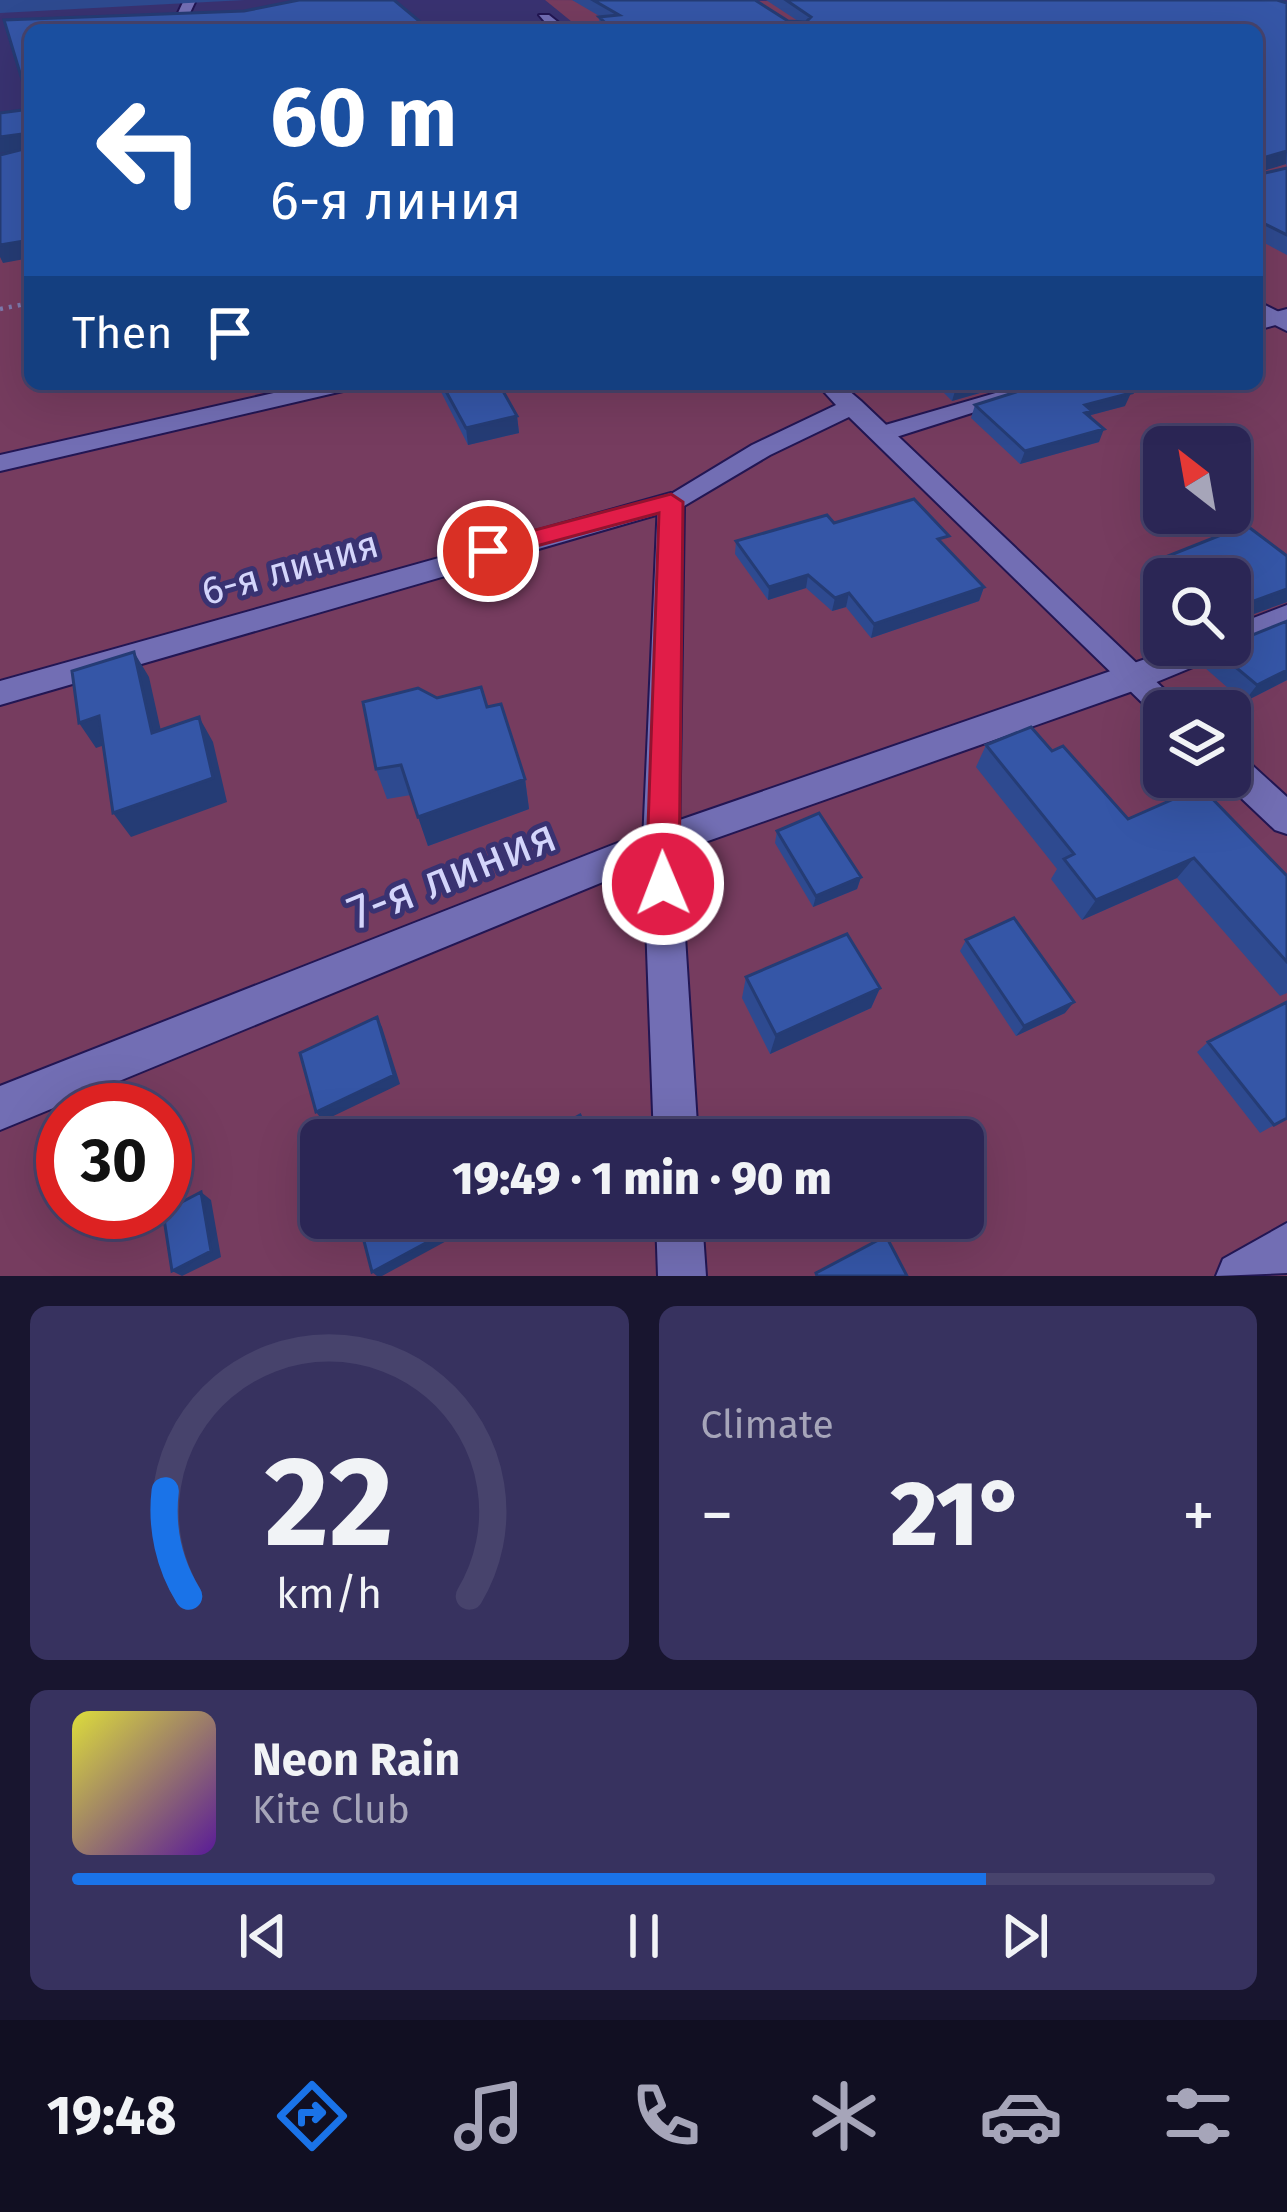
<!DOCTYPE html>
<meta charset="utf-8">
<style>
:root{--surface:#2b2655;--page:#37325f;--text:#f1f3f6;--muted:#a6a5b9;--line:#47436c;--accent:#1a73e8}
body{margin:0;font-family:"Fira Sans",sans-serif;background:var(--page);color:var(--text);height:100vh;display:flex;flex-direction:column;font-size:45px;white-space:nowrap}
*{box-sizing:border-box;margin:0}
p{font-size:39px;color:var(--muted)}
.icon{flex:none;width:66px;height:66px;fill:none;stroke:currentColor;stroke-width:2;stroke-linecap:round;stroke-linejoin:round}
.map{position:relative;height:1276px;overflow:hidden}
.side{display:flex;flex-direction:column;gap:30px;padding:30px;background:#18152f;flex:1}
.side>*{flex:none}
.hud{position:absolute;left:24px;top:24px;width:1239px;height:366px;border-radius:18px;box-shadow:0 12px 48px #0002,0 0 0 3px var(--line);background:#1a4fa0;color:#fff;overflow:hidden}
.needle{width:78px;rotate:329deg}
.tools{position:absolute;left:1143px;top:426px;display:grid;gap:24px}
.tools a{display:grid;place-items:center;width:108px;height:108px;border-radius:18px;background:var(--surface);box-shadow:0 12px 48px #0002,0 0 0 3px var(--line);font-size:60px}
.speed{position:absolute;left:36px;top:1083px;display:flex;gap:24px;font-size:60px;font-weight:700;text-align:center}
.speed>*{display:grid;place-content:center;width:156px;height:156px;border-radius:50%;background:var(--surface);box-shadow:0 12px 48px #0002,0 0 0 3px var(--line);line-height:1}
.speed .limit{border:18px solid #d22;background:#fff;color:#111}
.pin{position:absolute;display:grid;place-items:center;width:102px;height:102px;color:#fff;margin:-51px;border:6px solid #fff;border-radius:50%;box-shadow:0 3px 12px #0007}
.me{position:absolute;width:132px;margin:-66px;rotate:359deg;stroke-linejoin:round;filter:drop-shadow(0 0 9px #0008)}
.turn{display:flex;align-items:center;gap:42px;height:252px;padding:0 48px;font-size:54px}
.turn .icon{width:156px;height:156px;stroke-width:2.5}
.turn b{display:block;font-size:84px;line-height:102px}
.then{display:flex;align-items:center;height:114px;padding:0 48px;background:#0003;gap:24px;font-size:45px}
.big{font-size:90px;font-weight:800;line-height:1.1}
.side .tile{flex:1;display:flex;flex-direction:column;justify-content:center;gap:18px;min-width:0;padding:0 42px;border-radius:18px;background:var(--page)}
.side .dial{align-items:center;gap:0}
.dial svg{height:312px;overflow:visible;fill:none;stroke:var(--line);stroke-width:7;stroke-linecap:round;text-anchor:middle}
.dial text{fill:var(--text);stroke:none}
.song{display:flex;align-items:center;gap:36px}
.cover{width:144px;height:144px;border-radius:18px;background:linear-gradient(135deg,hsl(60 70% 55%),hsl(270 70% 35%))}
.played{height:12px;border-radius:6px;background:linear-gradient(90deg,var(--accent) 80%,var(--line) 80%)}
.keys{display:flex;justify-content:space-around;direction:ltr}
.heat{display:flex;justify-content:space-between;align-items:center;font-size:66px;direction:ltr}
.side .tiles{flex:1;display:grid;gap:30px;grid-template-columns:1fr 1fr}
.tile:last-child{grid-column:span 2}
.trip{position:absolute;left:300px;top:1119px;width:684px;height:120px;border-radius:18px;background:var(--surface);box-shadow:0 12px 48px #0002,0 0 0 3px var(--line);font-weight:800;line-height:120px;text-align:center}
.tabs{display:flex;height:192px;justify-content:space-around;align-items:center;background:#110f22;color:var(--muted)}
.tabs .icon{width:84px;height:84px}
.tabs .active{color:var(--accent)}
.tabs b{font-size:54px;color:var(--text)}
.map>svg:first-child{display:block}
</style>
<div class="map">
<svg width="1287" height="1276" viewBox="0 0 1287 1276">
<rect width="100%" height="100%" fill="#393271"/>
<path fill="#763c5f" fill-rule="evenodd" d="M 545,0 L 1287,3 L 1287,1276 L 0,1276 L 0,171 L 30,167 L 30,384 L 1257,384 L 1257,30 L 582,30 ZM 1164,447 L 1230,447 L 1230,513 L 1164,513 ZM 1164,579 L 1230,579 L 1230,645 L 1164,645 ZM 1164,711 L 1230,711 L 1230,777 L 1164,777 ZM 63,1110 L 165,1110 L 165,1212 L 63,1212 ZM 321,1140 L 963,1140 L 963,1218 L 321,1218 Z"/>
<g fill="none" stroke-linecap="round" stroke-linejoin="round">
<defs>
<path id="service" d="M 539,15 L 549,15 L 568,30 L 552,30 Z
M 1287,309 L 1287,322 L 1257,330 L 1257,317 Z
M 313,384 L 354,384 L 343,391 L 0,471 L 0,455 Z
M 1027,384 L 1063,384 L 893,438 L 875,438 L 872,433 L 875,428 Z
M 671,493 L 684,502 L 680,508 L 0,705 L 0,681 Z
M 1287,605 L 1287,628 L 1147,686 L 671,854 L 0,1130 L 0,1086 L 648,831 L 1186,645 L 1230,645 L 1230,627 Z
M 1287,1223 L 1287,1273 L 1216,1276 L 1223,1259 Z"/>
<path id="minor" d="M 184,0 L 196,0 L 189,15 L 201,30 L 187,30 L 177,15 Z
M 1257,301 L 1287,316 L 1287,331 L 1257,316 Z
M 817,384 L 841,384 L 861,401 L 1187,711 L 1164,711 L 1164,721 L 1160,720 L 849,417 L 770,455 L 684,506 L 679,842 L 698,1140 L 654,1140 L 643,842 L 658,502 L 752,445 L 836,405 Z
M 1230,752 L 1242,756 L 1287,797 L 1287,834 L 1275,830 L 1219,777 L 1230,777 Z
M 656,1218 L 702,1218 L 706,1276 L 658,1276 Z"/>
</defs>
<use href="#service" stroke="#221653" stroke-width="4"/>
<use href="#minor" stroke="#221653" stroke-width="4"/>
<path stroke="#7e7bae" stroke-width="4.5" stroke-dasharray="3 6" stroke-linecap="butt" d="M 0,309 L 30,303"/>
<use href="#service" fill="#726eb4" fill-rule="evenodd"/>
<use href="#minor" fill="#726eb4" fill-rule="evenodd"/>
</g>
<path fill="#2e4a90" d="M 0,0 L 245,0 L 0,13 Z
M 572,0 L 755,0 L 788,21 L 798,21 L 766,0 L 1277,0 L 1287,3 L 1287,167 L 1286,164 L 1264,170 L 1265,173 L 1287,168 L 1287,255 L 1257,239 L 1257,30 L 600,30 L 599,17 L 601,17 Z
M 437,384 L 499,384 L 517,416 L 519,433 L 468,445 Z
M 944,384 L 1011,384 L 952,401 L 942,391 Z
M 975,405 L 1125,406 L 1091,415 L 1099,442 L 1020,464 L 971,418 Z
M 834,523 L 946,547 L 984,587 L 979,601 L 871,638 L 846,607 L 832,611 L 806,588 L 768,600 L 735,554 L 736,541 Z
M 1287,556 L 1287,602 L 1237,620 L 1230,633 L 1230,579 L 1164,579 L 1164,590 L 1149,577 L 1158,560 Z
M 1287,621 L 1287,680 L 1244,702 L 1204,667 L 1215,650 Z
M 437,698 L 487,707 L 525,779 L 529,809 L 428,846 L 411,795 L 387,799 L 376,769 Z
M 986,745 L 1052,751 L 1128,819 L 1287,876 L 1287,993 L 1280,996 L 1177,878 L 1082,920 L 1051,879 L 1057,869 L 976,767 Z
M 777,831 L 861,877 L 857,889 L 813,907 L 775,843 Z
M 966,940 L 1065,1013 L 1016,1036 L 960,951 Z
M 746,977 L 880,988 L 871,1008 L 770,1054 L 742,998 Z
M 1208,1042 L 1287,1118 L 1260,1133 L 1197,1052 Z"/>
<path fill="#253c75" d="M 23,134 L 29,149 L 0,153 L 0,137 Z
M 1287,151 L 1286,164 L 1257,173 L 1259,159 Z
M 30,240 L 30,258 L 3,263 L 0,257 L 0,245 Z
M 970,384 L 1011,384 L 952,401 L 956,388 Z
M 1131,393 L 1125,406 L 1091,415 L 1087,424 L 1085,405 Z
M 517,416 L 519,433 L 468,445 L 466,428 Z
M 1104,429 L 1099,442 L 1020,464 L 1025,451 Z
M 808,575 L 806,588 L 768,600 L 769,587 Z
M 984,587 L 979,601 L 871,638 L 874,624 Z
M 1287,589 L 1287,602 L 1234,621 L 1240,606 Z
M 849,593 L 846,607 L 832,611 L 835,598 Z
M 134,652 L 149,677 L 167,758 L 152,733 Z
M 1287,670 L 1287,680 L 1244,702 L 1257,685 Z
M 99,716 L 116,741 L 96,748 L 79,723 Z
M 199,717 L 213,742 L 227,802 L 131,837 L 113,813 Z
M 525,779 L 529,809 L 428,846 L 418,817 Z
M 1194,858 L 1177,878 L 1082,920 L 1096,900 Z
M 861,877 L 857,889 L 813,907 L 816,896 Z
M 880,988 L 871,1008 L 770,1054 L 776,1035 Z
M 1074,1002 L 1065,1013 L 1016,1036 L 1024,1026 Z
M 377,1017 L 382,1027 L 400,1084 L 323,1121 L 316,1112 Z
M 201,1192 L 211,1200 L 221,1257 L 182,1276 L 172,1271 Z
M 457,1218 L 459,1218 L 463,1232 L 382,1276 L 377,1276 L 372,1272 Z"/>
<path fill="#3556a7" stroke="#253c75" stroke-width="3" d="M 299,0 L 394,0 L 430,30 L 30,30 L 30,106 L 4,20 L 244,11 Z
M 593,0 L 755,0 L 788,21 L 806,22 L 811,17 L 786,0 L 1277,0 L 1287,3 L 1287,151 L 1259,159 L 1265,173 L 1287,168 L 1287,235 L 1257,220 L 1257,30 L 613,30 L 599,17 L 619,15 Z
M 30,109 L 30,240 L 0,245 L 0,155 L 28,148 L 23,134 L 0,137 L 0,113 Z
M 442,384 L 499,384 L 517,416 L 466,428 Z
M 1041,384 L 1120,384 L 1131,393 L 1085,405 L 1092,411 L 1085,413 L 1104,429 L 1025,451 L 975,405 Z
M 914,499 L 949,536 L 938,539 L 984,587 L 874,624 L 849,593 L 835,598 L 808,575 L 769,587 L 736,541 L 827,515 L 834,523 Z
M 1246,525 L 1287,556 L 1287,589 L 1240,606 L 1237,623 L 1230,618 L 1230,579 L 1182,579 L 1158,560 Z
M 1287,621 L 1287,670 L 1257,685 L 1215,650 Z
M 134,652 L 152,733 L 199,717 L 213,778 L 113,813 L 99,716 L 79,723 L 72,671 Z
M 481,687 L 487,707 L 501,704 L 525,779 L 418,817 L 401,765 L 376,769 L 363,702 L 418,688 L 437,698 Z
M 1031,727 L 1052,751 L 1063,746 L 1128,819 L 1201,787 L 1287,876 L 1287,962 L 1194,858 L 1096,900 L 1064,859 L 1074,854 L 986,745 Z
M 819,813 L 861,877 L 816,896 L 777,831 Z
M 1014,918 L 1074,1002 L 1024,1026 L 966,940 Z
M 847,934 L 880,988 L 776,1035 L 746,977 Z
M 1287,1002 L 1287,1118 L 1274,1125 L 1208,1042 Z
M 377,1017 L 394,1075 L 316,1112 L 300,1053 Z
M 580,1115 L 591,1140 L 534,1140 Z
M 201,1192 L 211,1251 L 172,1271 L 163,1212 Z
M 358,1218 L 457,1218 L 459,1225 L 372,1272 Z
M 886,1236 L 907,1276 L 817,1276 L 816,1273 Z"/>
<path fill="#e11d48" stroke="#92132f" stroke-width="3" d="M 671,494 L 683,502 L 679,884 L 675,895 L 663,900 L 651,895 L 646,884 L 659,513 L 488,559 L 475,551 L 479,545 Z"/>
<g text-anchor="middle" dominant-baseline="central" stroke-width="10" stroke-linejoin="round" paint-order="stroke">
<g font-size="39" fill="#d4d5fb" stroke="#393271">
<text transform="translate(290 568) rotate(-16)">6-я линия</text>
</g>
<g font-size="48" fill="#d4d5fb" stroke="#393271">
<text transform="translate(452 874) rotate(-22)">7-я линия</text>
</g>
</g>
</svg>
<div class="tools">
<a><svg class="needle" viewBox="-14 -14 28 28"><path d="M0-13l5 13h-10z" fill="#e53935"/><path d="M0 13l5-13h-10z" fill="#a6a5b9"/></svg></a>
<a><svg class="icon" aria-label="search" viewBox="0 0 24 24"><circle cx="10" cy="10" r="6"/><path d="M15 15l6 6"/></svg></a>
<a><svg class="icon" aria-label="layers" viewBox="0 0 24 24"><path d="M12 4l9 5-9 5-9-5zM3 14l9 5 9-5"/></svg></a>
</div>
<div class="speed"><div class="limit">30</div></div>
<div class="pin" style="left:488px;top:551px;background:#d93025"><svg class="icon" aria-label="arrive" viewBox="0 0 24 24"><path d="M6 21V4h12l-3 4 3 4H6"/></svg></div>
<svg class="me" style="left:663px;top:884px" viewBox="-20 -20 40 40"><circle r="17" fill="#e11d48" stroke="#fff" stroke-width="3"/><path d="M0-11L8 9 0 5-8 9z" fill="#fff"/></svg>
<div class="trip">19:49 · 1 min · 90 m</div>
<div class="hud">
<div class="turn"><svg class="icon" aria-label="left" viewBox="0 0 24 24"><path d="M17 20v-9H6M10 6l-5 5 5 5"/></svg><div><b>60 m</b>6-я линия</div></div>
<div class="then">Then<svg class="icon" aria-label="arrive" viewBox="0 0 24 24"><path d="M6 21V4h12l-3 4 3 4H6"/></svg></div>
</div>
</div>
<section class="side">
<div class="tiles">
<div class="tile dial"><svg viewBox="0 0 100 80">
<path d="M14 69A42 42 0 1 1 86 69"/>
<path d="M14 69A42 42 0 0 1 8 42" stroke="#1a73e8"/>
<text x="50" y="56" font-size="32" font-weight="700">22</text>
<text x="50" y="72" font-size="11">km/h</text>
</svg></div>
<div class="tile"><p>Climate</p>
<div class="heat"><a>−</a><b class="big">21°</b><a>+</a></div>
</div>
<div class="tile">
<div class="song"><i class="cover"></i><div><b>Neon Rain</b><p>Kite Club</p></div></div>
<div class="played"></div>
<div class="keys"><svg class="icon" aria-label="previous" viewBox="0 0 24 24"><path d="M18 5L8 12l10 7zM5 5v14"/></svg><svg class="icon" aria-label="pause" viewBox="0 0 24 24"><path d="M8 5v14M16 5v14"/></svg><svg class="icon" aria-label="next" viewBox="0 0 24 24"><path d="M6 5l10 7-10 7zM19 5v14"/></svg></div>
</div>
</div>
</section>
<nav class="tabs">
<b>19:48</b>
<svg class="icon active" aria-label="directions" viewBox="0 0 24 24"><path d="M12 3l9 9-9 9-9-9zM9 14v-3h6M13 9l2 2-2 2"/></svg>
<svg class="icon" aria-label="music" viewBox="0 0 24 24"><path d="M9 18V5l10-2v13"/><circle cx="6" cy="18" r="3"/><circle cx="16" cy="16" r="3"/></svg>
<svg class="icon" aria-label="phone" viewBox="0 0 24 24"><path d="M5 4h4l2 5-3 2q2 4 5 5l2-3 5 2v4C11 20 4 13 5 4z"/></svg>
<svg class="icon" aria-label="climate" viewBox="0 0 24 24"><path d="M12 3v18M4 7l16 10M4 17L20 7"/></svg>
<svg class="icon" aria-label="car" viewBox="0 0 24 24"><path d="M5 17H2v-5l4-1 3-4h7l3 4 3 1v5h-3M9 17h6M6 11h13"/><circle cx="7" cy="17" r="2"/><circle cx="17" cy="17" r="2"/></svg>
<svg class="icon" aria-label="filters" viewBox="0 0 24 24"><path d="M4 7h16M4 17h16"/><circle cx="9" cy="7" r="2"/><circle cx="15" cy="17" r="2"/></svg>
</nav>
